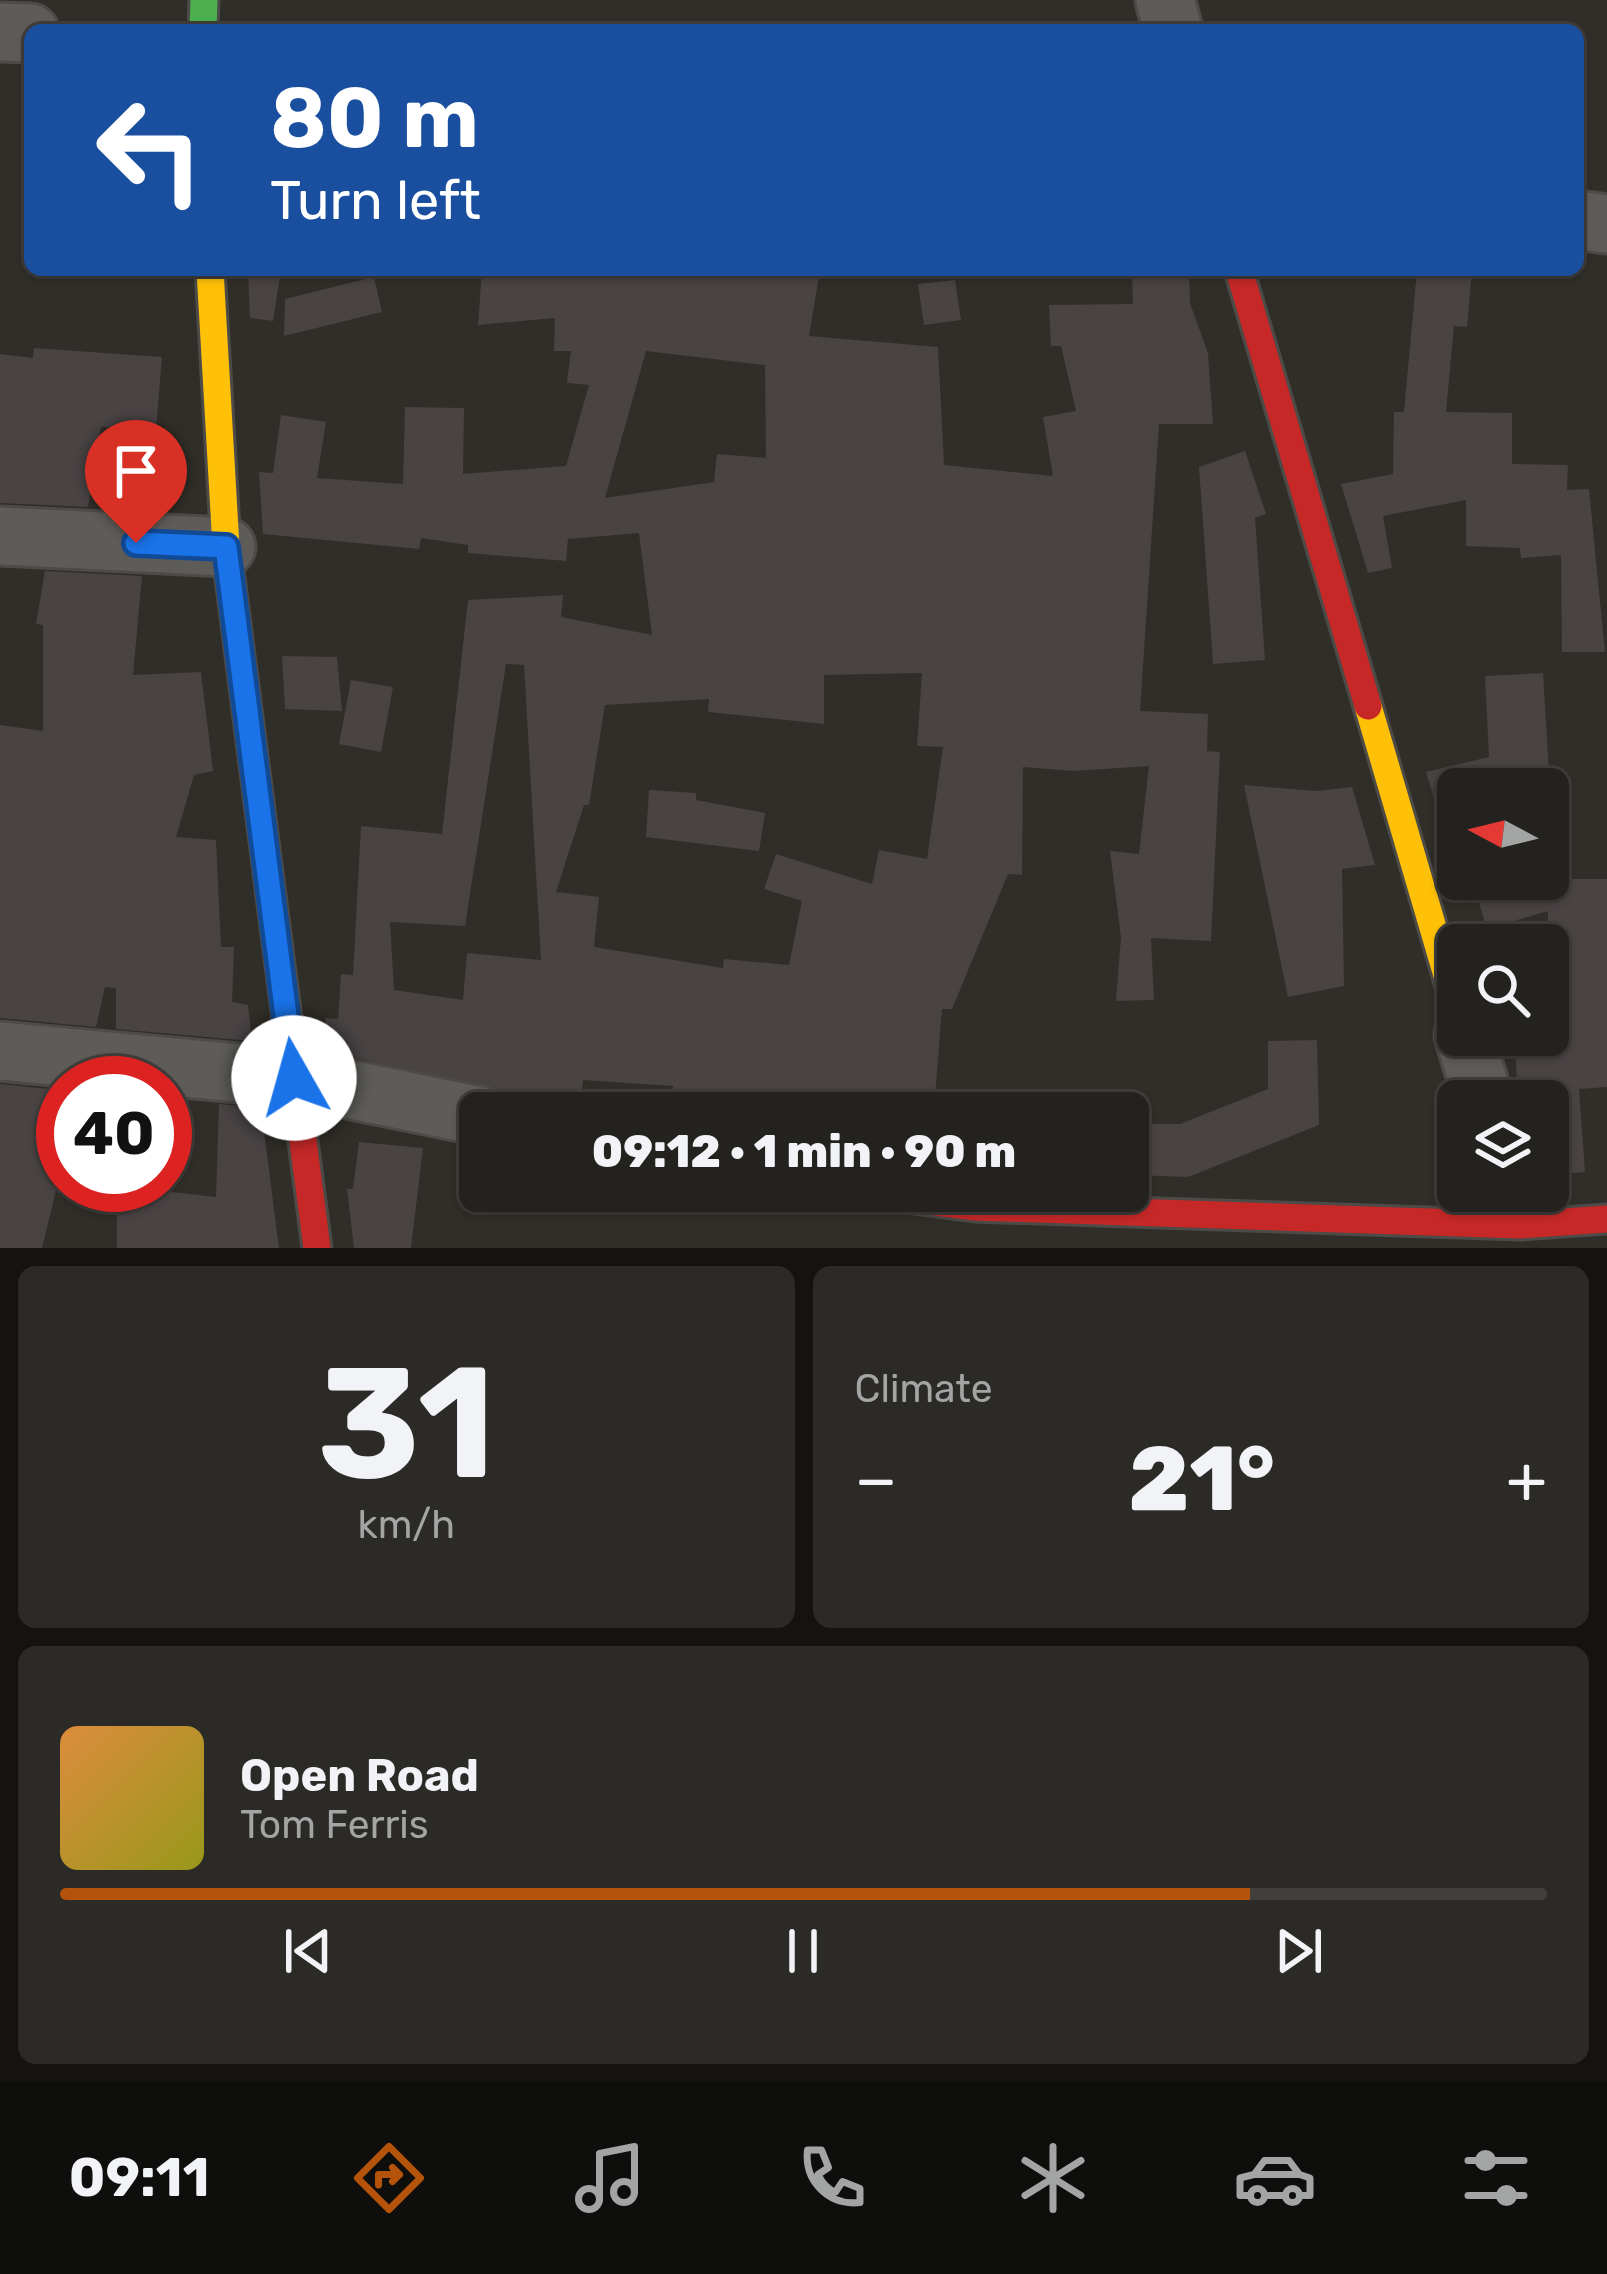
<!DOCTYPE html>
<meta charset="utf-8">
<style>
:root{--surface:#24221e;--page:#2c2a27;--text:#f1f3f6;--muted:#a3a4a4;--line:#413f3c;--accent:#b45309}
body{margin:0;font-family:Rubik,sans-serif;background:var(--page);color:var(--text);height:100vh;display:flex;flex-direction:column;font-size:45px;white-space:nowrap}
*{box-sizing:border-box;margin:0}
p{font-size:39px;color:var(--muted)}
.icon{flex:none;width:66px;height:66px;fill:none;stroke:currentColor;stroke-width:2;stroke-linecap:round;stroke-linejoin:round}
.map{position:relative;height:1248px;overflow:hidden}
.panel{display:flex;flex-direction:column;gap:18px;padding:18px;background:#141310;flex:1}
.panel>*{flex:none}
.hud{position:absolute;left:24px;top:24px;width:1560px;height:252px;border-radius:18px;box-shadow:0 3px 9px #0004,0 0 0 3px var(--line);background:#1a4fa0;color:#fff;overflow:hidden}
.needle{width:78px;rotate:277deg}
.fabs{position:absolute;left:1437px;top:768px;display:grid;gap:24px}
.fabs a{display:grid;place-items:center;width:132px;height:132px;border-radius:18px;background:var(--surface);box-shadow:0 3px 9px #0004,0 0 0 3px var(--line);font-size:60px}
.speed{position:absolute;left:36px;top:1056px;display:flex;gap:24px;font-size:60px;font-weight:700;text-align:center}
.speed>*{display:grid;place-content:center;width:156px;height:156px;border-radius:50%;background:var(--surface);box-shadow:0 3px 9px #0004,0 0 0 3px var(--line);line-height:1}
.speed .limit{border:18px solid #d22;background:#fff;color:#111}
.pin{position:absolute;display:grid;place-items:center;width:102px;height:102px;color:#fff;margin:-123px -51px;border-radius:50% 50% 50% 0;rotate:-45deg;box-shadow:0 0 12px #0007}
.pin .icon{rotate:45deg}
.me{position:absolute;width:132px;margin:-66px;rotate:353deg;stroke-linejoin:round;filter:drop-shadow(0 0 9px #0008)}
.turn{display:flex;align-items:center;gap:42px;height:252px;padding:0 48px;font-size:54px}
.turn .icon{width:156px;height:156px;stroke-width:2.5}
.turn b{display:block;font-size:84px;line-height:102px}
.big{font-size:90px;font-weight:800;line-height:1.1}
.panel .card{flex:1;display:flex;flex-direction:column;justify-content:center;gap:18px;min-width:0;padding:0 42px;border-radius:18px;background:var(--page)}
.panel .dial{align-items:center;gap:0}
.dial b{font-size:156px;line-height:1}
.song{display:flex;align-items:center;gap:36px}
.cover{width:144px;height:144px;border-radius:18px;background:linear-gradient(135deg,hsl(30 70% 55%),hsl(60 70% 35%))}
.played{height:12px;border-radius:6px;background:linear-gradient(90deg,var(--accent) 80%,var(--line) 80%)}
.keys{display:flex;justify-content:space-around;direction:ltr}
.heat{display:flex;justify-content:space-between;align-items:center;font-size:66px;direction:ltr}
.panel .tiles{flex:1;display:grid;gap:18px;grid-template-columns:1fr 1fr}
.card:last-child{grid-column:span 2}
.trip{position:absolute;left:459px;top:1092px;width:690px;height:120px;border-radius:18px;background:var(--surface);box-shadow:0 3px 9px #0004,0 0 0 3px var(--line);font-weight:800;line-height:120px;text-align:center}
.menu{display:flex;height:192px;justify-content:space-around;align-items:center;background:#0e0e0c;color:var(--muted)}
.menu .icon{width:84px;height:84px}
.menu .current{color:var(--accent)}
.menu b{font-size:54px;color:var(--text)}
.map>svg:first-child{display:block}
</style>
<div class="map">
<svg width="1607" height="1248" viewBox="0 0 1607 1248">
<rect width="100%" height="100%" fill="#302e28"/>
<path fill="#494344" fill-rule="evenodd" d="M 248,270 L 281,270 L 273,321 L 250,318 Z
M 482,270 L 820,270 L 809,336 L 938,347 L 944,465 L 1053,476 L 1043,417 L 1076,411 L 1061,346 L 1051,346 L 1049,305 L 1133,304 L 1132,270 L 1189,270 L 1190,303 L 1208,353 L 1213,424 L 1159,424 L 1140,711 L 1208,714 L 1207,751 L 1220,752 L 1211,941 L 1151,938 L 1154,1000 L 1116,1001 L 1121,937 L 1110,851 L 1139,854 L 1149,766 L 1074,771 L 1023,767 L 1022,875 L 1008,874 L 952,1009 L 942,1009 L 934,1109 L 669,1113 L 673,1086 L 583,1080 L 581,1103 L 536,1099 L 329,1052 L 325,1018 L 338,1019 L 341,974 L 353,975 L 361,826 L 442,834 L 468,600 L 563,595 L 561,617 L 652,635 L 639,533 L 568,539 L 566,561 L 468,553 L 468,545 L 421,538 L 419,549 L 263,534 L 259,472 L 273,473 L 281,415 L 326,422 L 317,478 L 403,484 L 405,407 L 464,408 L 463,474 L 566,466 L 589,385 L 567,383 L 571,351 L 554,351 L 555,318 L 478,325 ZM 646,351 L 765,365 L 766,458 L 717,454 L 714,482 L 605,498 ZM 506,664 L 524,665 L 541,960 L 467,953 L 463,1000 L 394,990 L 390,922 L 465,926 ZM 922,673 L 917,746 L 943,747 L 927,859 L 879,850 L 872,884 L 776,854 L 764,889 L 802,901 L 789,965 L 724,959 L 723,968 L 594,947 L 599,897 L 556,892 L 584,805 L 589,805 L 605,705 L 709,699 L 708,712 L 824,724 L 824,675 Z
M 1417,270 L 1472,270 L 1467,327 L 1454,326 L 1446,412 L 1512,413 L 1512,464 L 1568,465 L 1567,490 L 1589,489 L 1605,652 L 1562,652 L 1561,555 L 1521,558 L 1520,548 L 1466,546 L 1466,500 L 1383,516 L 1392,568 L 1368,573 L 1341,484 L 1393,474 L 1394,412 L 1404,412 Z
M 374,277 L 382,312 L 284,336 L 285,299 Z
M 955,280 L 961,320 L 924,325 L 918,284 Z
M 34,348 L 162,357 L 156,430 L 101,427 L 88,507 L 0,503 L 0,354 L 33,358 Z
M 1245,451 L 1266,514 L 1255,518 L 1265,660 L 1213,664 L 1199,467 Z
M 45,571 L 142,576 L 133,675 L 201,672 L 213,771 L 194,775 L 176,837 L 216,840 L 221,947 L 234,947 L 232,1002 L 248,1005 L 252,1041 L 116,1029 L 116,988 L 105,987 L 96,1027 L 0,1018 L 0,725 L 43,731 L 43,625 L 36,624 Z
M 282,656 L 337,657 L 342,711 L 285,709 Z
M 1543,673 L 1550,789 L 1433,789 L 1437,808 L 1426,772 L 1489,757 L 1485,676 Z
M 351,680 L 393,687 L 381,752 L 339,744 Z
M 1244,785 L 1316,791 L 1352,787 L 1375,865 L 1342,869 L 1344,986 L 1288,997 Z
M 649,790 L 696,793 L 696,800 L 765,813 L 759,851 L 646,837 Z
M 1521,879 L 1607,879 L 1607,1087 L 1579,1089 L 1585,1172 L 1548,1175 L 1548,1101 L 1518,1101 L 1515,1042 L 1548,1039 L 1548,911 L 1487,929 L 1476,893 Z
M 1317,1040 L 1319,1125 L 1188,1177 L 1133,1175 L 1133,1124 L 1180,1124 L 1268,1089 L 1268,1041 Z
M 0,1084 L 49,1089 L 43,1111 L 63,1114 L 63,1162 L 42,1248 L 0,1248 Z
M 219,1104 L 261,1108 L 279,1248 L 117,1248 L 117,1186 L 216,1197 Z
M 359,1142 L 423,1148 L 411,1248 L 354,1248 L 347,1189 L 353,1189 Z"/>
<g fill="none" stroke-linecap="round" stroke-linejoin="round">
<defs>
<path id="street" d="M 1165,0 L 1173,30
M 0,32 L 30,33
M 1578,220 L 1607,224
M 0,536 L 226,547
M 1464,1035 L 1484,1101
M 0,1051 L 294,1078 L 480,1116"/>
<path id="fast" d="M 203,30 L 204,0"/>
<path id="slow" d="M 210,270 L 226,547 L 271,896
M 1368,706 L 1458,1013"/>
<path id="jam" d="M 1239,270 L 1368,706
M 271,896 L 317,1248
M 851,1191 L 975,1207 L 1520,1225 L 1607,1219"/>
</defs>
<use href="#street" stroke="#4d4b47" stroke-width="63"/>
<use href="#fast" stroke="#4d4b47" stroke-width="33"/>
<use href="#slow" stroke="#4d4b47" stroke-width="33"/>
<use href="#jam" stroke="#4d4b47" stroke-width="33"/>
<use href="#street" stroke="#5d5c58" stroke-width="57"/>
<use href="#fast" stroke="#4caf50" stroke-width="27"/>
<use href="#slow" stroke="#ffc107" stroke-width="27"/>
<use href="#jam" stroke="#c62828" stroke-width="27"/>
</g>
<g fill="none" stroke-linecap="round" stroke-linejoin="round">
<defs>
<path id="route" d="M 136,543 L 226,547 L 294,1078"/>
</defs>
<use href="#route" stroke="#114b97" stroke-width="30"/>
<use href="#route" stroke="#1a73e8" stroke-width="21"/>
</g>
</svg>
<div class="fabs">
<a><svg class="needle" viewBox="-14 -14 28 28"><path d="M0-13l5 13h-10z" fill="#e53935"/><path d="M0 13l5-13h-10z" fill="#a3a4a4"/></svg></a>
<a><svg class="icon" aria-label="search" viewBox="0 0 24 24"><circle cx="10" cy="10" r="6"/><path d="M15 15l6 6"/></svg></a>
<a><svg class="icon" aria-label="layers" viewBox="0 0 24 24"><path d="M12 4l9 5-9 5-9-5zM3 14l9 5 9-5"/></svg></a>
</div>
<div class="speed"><div class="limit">40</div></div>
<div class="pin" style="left:136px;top:543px;background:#d93025"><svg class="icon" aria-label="arrive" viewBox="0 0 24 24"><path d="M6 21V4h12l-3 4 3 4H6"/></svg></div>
<svg class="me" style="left:294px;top:1078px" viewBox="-20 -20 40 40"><circle r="19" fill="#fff"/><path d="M0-13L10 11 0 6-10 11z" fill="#1a73e8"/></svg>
<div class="trip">09:12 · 1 min · 90 m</div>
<div class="hud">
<div class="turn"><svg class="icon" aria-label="left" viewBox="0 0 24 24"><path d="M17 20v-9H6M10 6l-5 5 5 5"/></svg><div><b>80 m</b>Turn left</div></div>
</div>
</div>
<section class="panel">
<div class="tiles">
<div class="card dial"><b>31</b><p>km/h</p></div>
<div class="card"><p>Climate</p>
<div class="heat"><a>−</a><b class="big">21°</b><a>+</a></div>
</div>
<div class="card">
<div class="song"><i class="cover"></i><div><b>Open Road</b><p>Tom Ferris</p></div></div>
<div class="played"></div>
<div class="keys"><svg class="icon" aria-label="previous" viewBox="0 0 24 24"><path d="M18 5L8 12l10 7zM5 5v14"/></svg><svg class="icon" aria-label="pause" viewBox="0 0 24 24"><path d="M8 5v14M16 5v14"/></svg><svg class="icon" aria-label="next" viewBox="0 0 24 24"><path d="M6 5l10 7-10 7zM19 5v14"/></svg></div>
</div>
</div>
</section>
<nav class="menu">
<b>09:11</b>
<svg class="icon current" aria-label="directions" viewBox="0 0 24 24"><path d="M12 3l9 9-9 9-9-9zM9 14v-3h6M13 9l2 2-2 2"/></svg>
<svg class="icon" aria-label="music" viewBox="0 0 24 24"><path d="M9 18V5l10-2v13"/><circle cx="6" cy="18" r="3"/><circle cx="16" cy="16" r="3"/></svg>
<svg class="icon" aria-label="phone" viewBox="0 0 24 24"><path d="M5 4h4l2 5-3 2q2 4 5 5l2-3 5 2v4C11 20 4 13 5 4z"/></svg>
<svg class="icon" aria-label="climate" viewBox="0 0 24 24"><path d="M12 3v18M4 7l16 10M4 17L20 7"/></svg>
<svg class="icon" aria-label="car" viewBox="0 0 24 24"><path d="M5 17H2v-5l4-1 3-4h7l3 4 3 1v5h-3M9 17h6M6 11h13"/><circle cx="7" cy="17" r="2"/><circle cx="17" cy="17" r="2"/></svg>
<svg class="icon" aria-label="filters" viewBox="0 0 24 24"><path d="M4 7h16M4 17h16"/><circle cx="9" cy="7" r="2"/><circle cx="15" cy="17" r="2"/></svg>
</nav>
